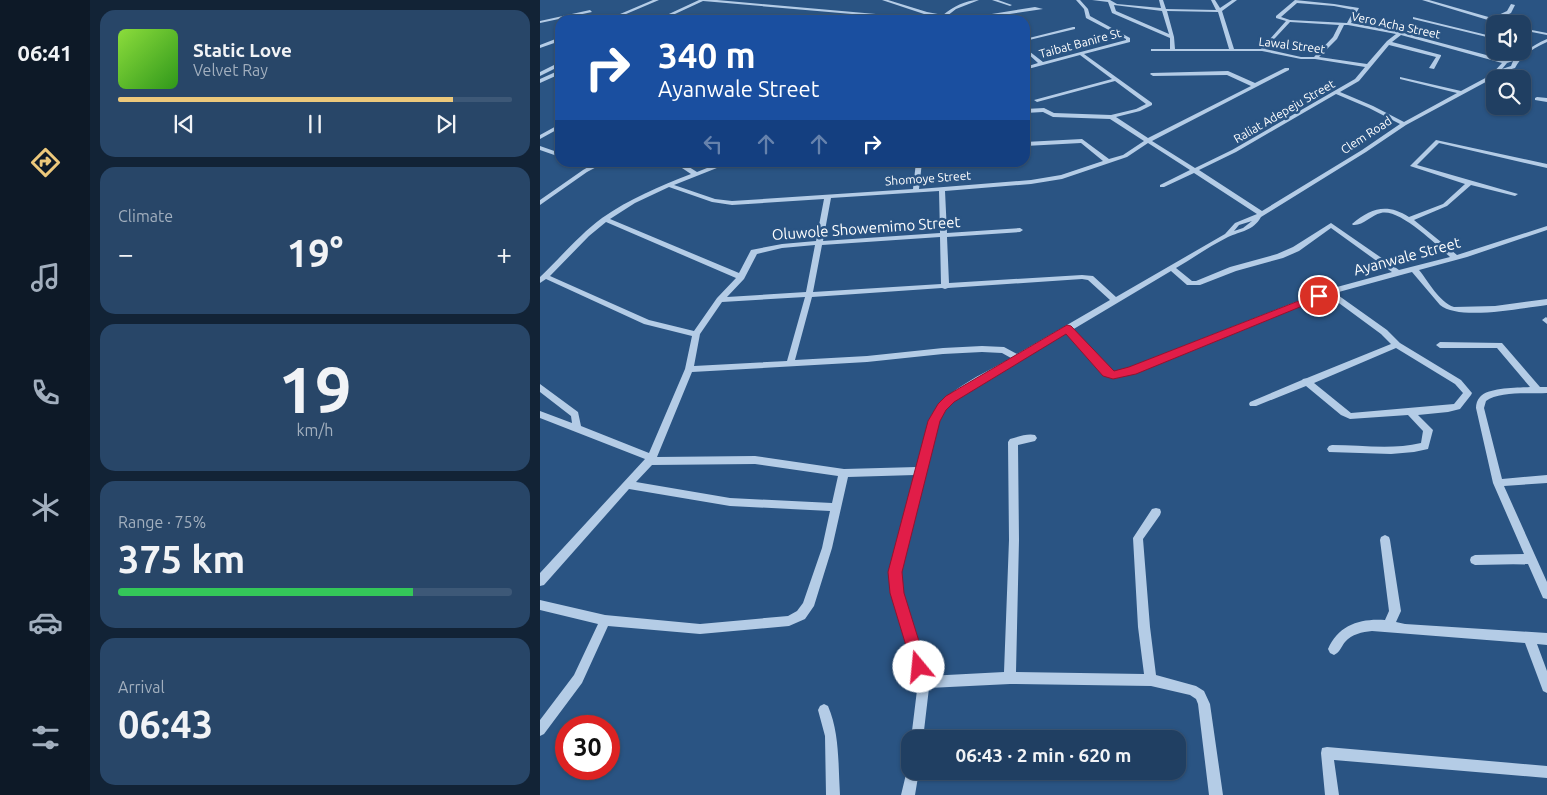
<!DOCTYPE html>
<meta charset="utf-8">
<style>
:root{--surface:#203f62;--page:#284668;--text:#f1f3f6;--muted:#a2afbe;--line:#3d5877;--accent:#ecc87b}
body{margin:0;font-family:Ubuntu,sans-serif;background:var(--page);color:var(--text);height:100vh;display:flex;flex-direction:column;font-size:19px;white-space:nowrap}
*{box-sizing:border-box;margin:0}
p{font-size:16px;color:var(--muted)}
.icon{flex:none;width:28px;height:28px;fill:none;stroke:currentColor;stroke-width:2;stroke-linecap:round;stroke-linejoin:round}
.map{position:relative;flex:1;overflow:hidden}
.panel{display:flex;flex-direction:column;gap:10px;padding:10px;background:#122336;width:450px}
.panel>*{flex:none}
.hud{position:absolute;left:15px;top:15px;width:475px;height:152px;border-radius:15px;box-shadow:0 1px 4px #0004,0 0 0 1px var(--line);background:#1a4fa0;color:#fff;overflow:hidden}
.fabs{position:absolute;left:946px;top:15px;display:grid;gap:10px}
.fabs a{display:grid;place-items:center;width:45px;height:45px;border-radius:10px;background:var(--surface);box-shadow:0 1px 4px #0004,0 0 0 1px var(--line);font-size:25px}
.speed{position:absolute;left:15px;top:715px;display:flex;gap:10px;font-size:25px;font-weight:700;text-align:center}
.speed>*{display:grid;place-content:center;width:65px;height:65px;border-radius:50%;background:var(--surface);box-shadow:0 1px 4px #0004,0 0 0 1px var(--line);line-height:1}
.speed .limit{border:8px solid #d22;background:#fff;color:#111}
.pin{position:absolute;display:grid;place-items:center;width:42px;height:42px;color:#fff;margin:-21px;border:2px solid #fff;border-radius:50%;box-shadow:0 1px 5px #0007}
.me{position:absolute;width:55px;margin:-28px;rotate:343deg;stroke-linejoin:round;filter:drop-shadow(0 0 4px #0008)}
.turn{display:flex;align-items:center;gap:18px;height:105px;padding:0 20px;font-size:22px}
.turn .icon{width:65px;height:65px;stroke-width:2.5}
.turn b{display:block;font-size:35px;line-height:42px}
.lanes{display:flex;align-items:center;height:48px;padding:0 20px;background:#0003;justify-content:center;gap:25px;direction:ltr}
.lanes .off{opacity:.35}
.big{font-size:38px;font-weight:700;line-height:1.1}
.panel .widget{flex:1;display:flex;flex-direction:column;justify-content:center;gap:8px;min-width:0;padding:0 18px;border-radius:15px;background:var(--page)}
.panel .dial{align-items:center;gap:0}
.dial b{font-size:65px;line-height:1}
.song{display:flex;align-items:center;gap:15px}
.cover{width:60px;height:60px;border-radius:8px;background:linear-gradient(135deg,hsl(90 70% 55%),hsl(110 70% 35%))}
.played{height:5px;border-radius:2px;background:linear-gradient(90deg,var(--accent) 85%,var(--line) 85%)}
.keys{display:flex;justify-content:space-around;direction:ltr}
.heat{display:flex;justify-content:space-between;align-items:center;font-size:28px;direction:ltr}
.charge{height:8px;border-radius:4px;background:linear-gradient(90deg,#34c759 75%,var(--line) 0)}
.trip{position:absolute;left:361px;top:730px;width:285px;height:50px;border-radius:15px;background:var(--surface);box-shadow:0 1px 4px #0004,0 0 0 1px var(--line);font-weight:700;line-height:50px;text-align:center}
main{display:flex;flex:1;min-height:0}
.tabs{display:flex;flex-direction:column;width:90px;justify-content:space-around;align-items:center;background:#0d1927;color:var(--muted)}
.tabs .icon{width:35px;height:35px}
.tabs .active{color:var(--accent)}
.tabs b{font-size:22px;color:var(--text)}
.map>svg:first-child{display:block}
</style>
<main>
<nav class="tabs">
<b>06:41</b>
<svg class="icon active" aria-label="directions" viewBox="0 0 24 24"><path d="M12 3l9 9-9 9-9-9zM9 14v-3h6M13 9l2 2-2 2"/></svg>
<svg class="icon" aria-label="music" viewBox="0 0 24 24"><path d="M9 18V5l10-2v13"/><circle cx="6" cy="18" r="3"/><circle cx="16" cy="16" r="3"/></svg>
<svg class="icon" aria-label="phone" viewBox="0 0 24 24"><path d="M5 4h4l2 5-3 2q2 4 5 5l2-3 5 2v4C11 20 4 13 5 4z"/></svg>
<svg class="icon" aria-label="climate" viewBox="0 0 24 24"><path d="M12 3v18M4 7l16 10M4 17L20 7"/></svg>
<svg class="icon" aria-label="car" viewBox="0 0 24 24"><path d="M5 17H2v-5l4-1 3-4h7l3 4 3 1v5h-3M9 17h6M6 11h13"/><circle cx="7" cy="17" r="2"/><circle cx="17" cy="17" r="2"/></svg>
<svg class="icon" aria-label="filters" viewBox="0 0 24 24"><path d="M4 7h16M4 17h16"/><circle cx="9" cy="7" r="2"/><circle cx="15" cy="17" r="2"/></svg>
</nav>
<section class="panel">
<div class="widget">
<div class="song"><i class="cover"></i><div><b>Static Love</b><p>Velvet Ray</p></div></div>
<div class="played"></div>
<div class="keys"><svg class="icon" aria-label="previous" viewBox="0 0 24 24"><path d="M18 5L8 12l10 7zM5 5v14"/></svg><svg class="icon" aria-label="pause" viewBox="0 0 24 24"><path d="M8 5v14M16 5v14"/></svg><svg class="icon" aria-label="next" viewBox="0 0 24 24"><path d="M6 5l10 7-10 7zM19 5v14"/></svg></div>
</div>
<div class="widget"><p>Climate</p>
<div class="heat"><a>−</a><b class="big">19°</b><a>+</a></div>
</div>
<div class="widget dial"><b>19</b><p>km/h</p></div>
<div class="widget"><p>Range · 75%</p><b class="big">375 km</b><div class="charge"></div></div>
<div class="widget"><p>Arrival</p><b class="big">06:43</b></div>
</section>
<div class="map">
<svg width="1007" height="795" viewBox="0 0 1007 795">
<rect width="100%" height="100%" fill="#2a5483"/>
<g fill="none" stroke-linecap="round" stroke-linejoin="round">
<path fill="#b4cce6" fill-rule="evenodd" d="M 113,0 L 119,0 L 72,20 L 66,20 Z
M 159,0 L 177,0 L 370,17 L 372,18 L 370,19 L 163,1 L 122,20 L 116,20 Z
M 342,0 L 348,0 L 387,12 L 403,15 C 413,7 425,0 439,0 L 416,9 L 407,16 L 421,19 L 495,7 L 503,9 L 429,20 L 414,20 L 384,14 Z
M 452,0 L 458,0 L 472,5 L 470,6 Z
M 536,0 L 540,0 L 548,9 L 550,16 L 590,38 L 590,42 L 544,54 L 612,103 L 612,105 L 600,111 L 576,117 L 608,138 L 711,86 L 687,75 L 613,76 L 610,74 L 611,73 L 688,71 L 715,83 L 745,68 L 749,68 L 749,70 L 612,141 L 655,168 L 692,150 L 815,79 L 825,67 L 775,59 L 761,59 L 722,51 L 611,51 L 611,49 L 630,49 L 630,38 L 572,13 L 568,2 L 552,0 L 570,0 L 577,4 L 621,8 L 619,0 L 623,0 L 626,9 L 676,10 L 671,0 L 675,0 L 680,8 L 692,0 L 697,0 L 682,11 L 694,49 L 721,49 L 746,21 L 736,18 L 736,16 L 755,0 L 794,4 L 819,8 L 811,23 L 860,32 L 965,60 C 981,57 992,45 1007,39 L 1007,42 C 994,48 982,55 975,68 L 958,73 L 955,77 L 866,125 L 826,152 L 721,217 C 713,231 701,231 688,237 C 670,246 653,258 636,268 L 652,281 L 656,281 L 690,267 L 737,254 L 753,247 L 791,223 L 859,270 L 910,257 C 897,245 859,208 841,213 C 831,215 823,226 813,225 L 812,224 C 831,208 847,203 869,217 L 903,204 L 925,184 L 870,166 L 896,140 L 1007,164 L 1007,168 L 899,143 L 877,165 L 978,194 L 975,196 L 931,185 L 907,206 L 874,220 L 917,255 L 1007,226 L 1007,230 L 927,257 L 879,270 C 889,282 899,302 914,307 L 955,306 L 1007,299 L 1007,305 C 982,308 919,321 900,305 L 872,272 L 795,293 L 847,330 L 860,343 L 921,380 L 932,393 L 931,395 L 920,409 L 908,412 L 878,415 L 893,430 L 888,449 L 874,452 L 851,454 L 789,452 L 787,449 L 789,446 L 792,445 C 821,445 852,450 881,443 L 883,431 L 868,415 L 810,419 L 801,415 L 766,386 L 716,406 L 710,406 L 709,404 L 710,402 L 762,380 L 763,379 L 767,378 L 851,344 L 841,334 L 788,295 L 581,377 L 573,378 L 564,375 L 526,333 L 421,395 L 405,409 L 398,421 L 360,573 L 362,593 L 388,676 L 464,672 L 469,540 L 468,442 L 470,439 C 477,437 488,433 495,435 L 497,438 L 495,441 L 478,445 L 479,540 L 476,672 L 604,674 L 598,627 L 593,538 L 612,509 L 616,508 L 620,509 L 621,512 L 620,515 L 603,539 L 610,627 L 616,675 L 656,686 L 664,691 L 670,704 L 683,795 L 669,795 L 658,704 L 656,699 L 650,695 L 611,686 L 470,684 L 389,688 L 383,739 L 371,739 L 378,682 L 352,593 L 350,573 L 375,475 L 308,477 L 292,548 L 274,606 L 265,619 L 249,626 L 160,634 L 68,626 L 42,683 L 4,734 L 0,736 L 0,720 L 34,675 L 58,624 L 0,610 L 0,600 L 65,615 L 160,624 L 248,616 L 257,611 L 263,603 L 282,548 L 290,511 L 190,506 L 89,489 L 4,585 L 0,586 L 0,573 L 105,459 L 0,418 L 0,411 L 32,423 L 31,416 L 0,392 L 0,384 L 38,412 L 41,426 L 109,453 L 145,369 L 152,336 L 104,324 L 6,279 L 0,283 L 0,277 C 20,258 39,235 62,218 C 89,199 120,186 151,174 L 133,162 L 141,162 L 157,172 L 182,162 L 192,162 L 134,185 L 175,199 L 192,201 L 373,189 L 376,162 L 382,162 L 379,189 L 491,180 L 521,175 L 563,161 L 541,143 L 485,146 L 485,142 L 542,139 L 569,159 L 583,155 L 604,141 L 570,119 L 513,117 L 503,112 L 485,113 L 485,109 L 504,108 L 514,113 L 571,115 L 596,109 L 606,104 L 575,81 L 497,102 L 494,100 L 572,79 L 540,55 L 488,69 L 485,67 L 498,63 L 485,51 L 485,48 L 503,62 L 586,40 L 586,39 L 546,18 L 544,9 ZM 757,3 L 794,6 L 814,10 L 807,23 L 750,20 L 741,17 ZM 574,5 L 622,11 L 629,34 L 576,11 ZM 627,11 L 678,12 L 689,49 L 635,49 L 634,37 ZM 750,22 L 799,25 L 793,37 L 774,57 L 761,57 L 725,49 ZM 804,25 L 808,25 L 856,34 L 847,41 L 827,64 L 779,57 L 797,39 ZM 861,35 L 962,63 L 951,75 L 921,91 L 860,77 L 860,79 L 917,93 L 864,122 L 833,106 L 800,92 L 819,81 L 849,45 L 896,57 L 889,68 L 894,69 L 901,56 L 901,55 L 852,42 ZM 973,61 L 971,66 L 962,69 L 967,63 ZM 796,94 L 829,108 L 860,124 L 822,150 L 722,211 L 659,170 L 696,152 ZM 608,143 L 650,170 L 620,185 L 620,187 L 624,187 L 654,173 L 717,214 L 695,223 L 685,234 L 576,297 L 553,276 L 542,275 L 409,283 L 407,237 L 480,232 L 483,230 L 480,228 L 407,233 L 405,191 L 491,184 L 522,179 L 587,157 ZM 129,187 L 172,202 L 192,205 L 284,199 L 276,241 L 242,244 L 211,250 L 199,273 L 70,219 L 95,203 ZM 399,191 L 400,233 L 283,241 L 291,198 ZM 712,221 L 703,228 L 694,231 L 699,225 ZM 66,222 L 196,278 L 177,298 L 154,331 L 109,320 L 10,276 L 49,236 ZM 791,228 L 852,272 L 786,290 L 580,371 L 570,371 L 532,330 L 631,271 L 647,285 L 660,285 L 696,271 L 743,258 L 759,251 ZM 400,237 L 401,284 L 273,292 L 282,245 ZM 275,245 L 266,292 L 187,297 L 204,279 L 217,254 L 242,248 ZM 542,279 L 548,280 L 570,300 L 477,354 L 464,347 L 442,346 L 403,348 L 327,356 L 255,360 L 272,297 L 402,288 L 405,289 L 408,288 ZM 265,297 L 247,361 L 154,366 L 160,334 L 182,302 ZM 856,348 L 915,384 L 923,393 L 914,404 L 811,413 L 774,383 ZM 442,352 L 462,353 L 471,358 C 444,374 400,391 389,422 C 384,436 381,452 377,467 L 304,469 L 215,456 L 117,457 L 152,372 L 327,362 L 403,354 ZM 215,464 L 298,476 L 292,503 L 190,498 L 96,482 L 112,465 Z
M 882,0 L 889,0 L 952,18 L 967,11 L 971,4 L 975,5 L 971,13 L 956,20 L 969,24 L 961,24 Z
M 50,10 L 52,12 L 0,23 L 0,21 Z
M 873,17 L 955,37 L 955,39 L 873,19 Z
M 533,27 L 535,27 L 535,29 L 485,41 L 485,39 Z
M 982,28 L 1007,33 L 1007,35 L 982,30 Z
M 18,38 L 20,38 L 20,41 L 0,48 L 0,45 Z
M 18,63 L 20,63 L 20,66 L 0,76 L 0,72 Z
M 20,70 L 20,74 L 0,83 L 0,79 Z
M 997,97 L 1007,98 L 1007,102 L 995,100 L 995,98 Z
M 20,124 L 20,128 L 0,139 L 0,135 Z
M 0,146 L 20,153 L 20,157 L 0,150 Z
M 57,162 L 66,162 L 47,172 L 0,205 L 0,200 L 43,170 Z
M 1006,317 L 1007,318 L 1007,324 L 1002,320 Z
M 900,342 L 962,343 L 1000,387 L 1007,387 L 1007,393 C 991,394 959,391 946,401 L 944,408 L 962,479 L 1007,475 L 1007,483 L 964,486 L 1007,582 L 1007,599 L 1003,598 L 988,564 L 935,565 L 931,563 L 930,560 L 931,557 L 935,555 L 984,554 L 953,483 L 936,408 C 936,404 937,400 940,397 C 948,387 978,388 990,387 L 957,348 L 900,348 L 896,345 Z
M 845,535 L 849,537 L 850,540 L 861,611 L 856,622 L 865,624 L 1007,633 L 1007,645 L 997,644 L 1007,671 L 1007,693 L 1003,691 L 985,643 L 832,631 C 822,632 812,634 805,642 C 801,647 800,652 794,655 L 790,653 L 788,649 C 798,625 821,618 845,620 L 849,611 L 840,540 L 841,537 Z
M 284,704 L 288,706 C 300,734 298,765 300,795 L 286,795 L 285,736 L 278,710 L 280,706 Z
M 787,747 L 1007,766 L 1007,778 L 794,760 L 799,795 L 785,795 L 781,753 L 782,748 Z
M 368,766 L 370,766 L 370,771 L 379,771 L 375,795 L 361,795 Z"/>
</g>
<path fill="#e11d48" stroke="#92132f" d="M 779,293 L 784,296 L 782,298 L 596,374 L 573,379 L 563,376 L 526,334 L 414,402 L 406,410 L 400,421 L 362,572 L 364,593 L 387,667 L 385,672 L 379,675 L 374,672 L 350,593 L 348,572 L 388,421 L 398,404 L 406,396 L 527,325 L 531,326 L 574,371 L 589,367 Z"/>
<g text-anchor="middle" dominant-baseline="central" stroke-width="5" stroke-linejoin="round" paint-order="stroke">
<g font-size="12" fill="#fff" stroke="#2a5483">
<text transform="translate(856 25) rotate(12)">Vero Acha Street</text>
<text transform="translate(540 43) rotate(-15)">Taibat Banire St</text>
<text transform="translate(752 45) rotate(7)">Lawal Street</text>
<text transform="translate(744 111) rotate(-30)">Raliat Adepeju Street</text>
<text transform="translate(826 135) rotate(-33)">Clem Road</text>
<text transform="translate(388 178) rotate(-4)">Shomoye Street</text>
</g>
<g font-size="15" fill="#fff" stroke="#2a5483">
<text transform="translate(326 228) rotate(-4)">Oluwole Showemimo Street</text>
<text transform="translate(867 256) rotate(-15)">Ayanwale Street</text>
</g>
</g>
</svg>
<div class="fabs">
<a><svg class="icon" aria-label="sound" viewBox="0 0 24 24"><path d="M4 9h4l5-4v14l-5-4H4zM17 9q2 3 0 6"/></svg></a>
<a><svg class="icon" aria-label="search" viewBox="0 0 24 24"><circle cx="10" cy="10" r="6"/><path d="M15 15l6 6"/></svg></a>
</div>
<div class="speed"><div class="limit">30</div></div>
<div class="pin" style="left:779px;top:296px;background:#d93025"><svg class="icon" aria-label="arrive" viewBox="0 0 24 24"><path d="M6 21V4h12l-3 4 3 4H6"/></svg></div>
<svg class="me" style="left:379px;top:667px" viewBox="-20 -20 40 40"><circle r="19" fill="#fff"/><path d="M0-13L10 11 0 6-10 11z" fill="#e11d48"/></svg>
<div class="trip">06:43 · 2 min · 620 m</div>
<div class="hud">
<div class="turn"><svg class="icon" aria-label="right" viewBox="0 0 24 24"><path d="M7 20v-9h11M14 6l5 5-5 5"/></svg><div><b>340 m</b>Ayanwale Street</div></div>
<div class="lanes"><svg class="icon off" aria-label="left" viewBox="0 0 24 24"><path d="M17 20v-9H6M10 6l-5 5 5 5"/></svg><svg class="icon off" aria-label="ahead" viewBox="0 0 24 24"><path d="M12 20V5M6 11l6-6 6 6"/></svg><svg class="icon off" aria-label="ahead" viewBox="0 0 24 24"><path d="M12 20V5M6 11l6-6 6 6"/></svg><svg class="icon" aria-label="right" viewBox="0 0 24 24"><path d="M7 20v-9h11M14 6l5 5-5 5"/></svg></div>
</div>
</div>
</main>
